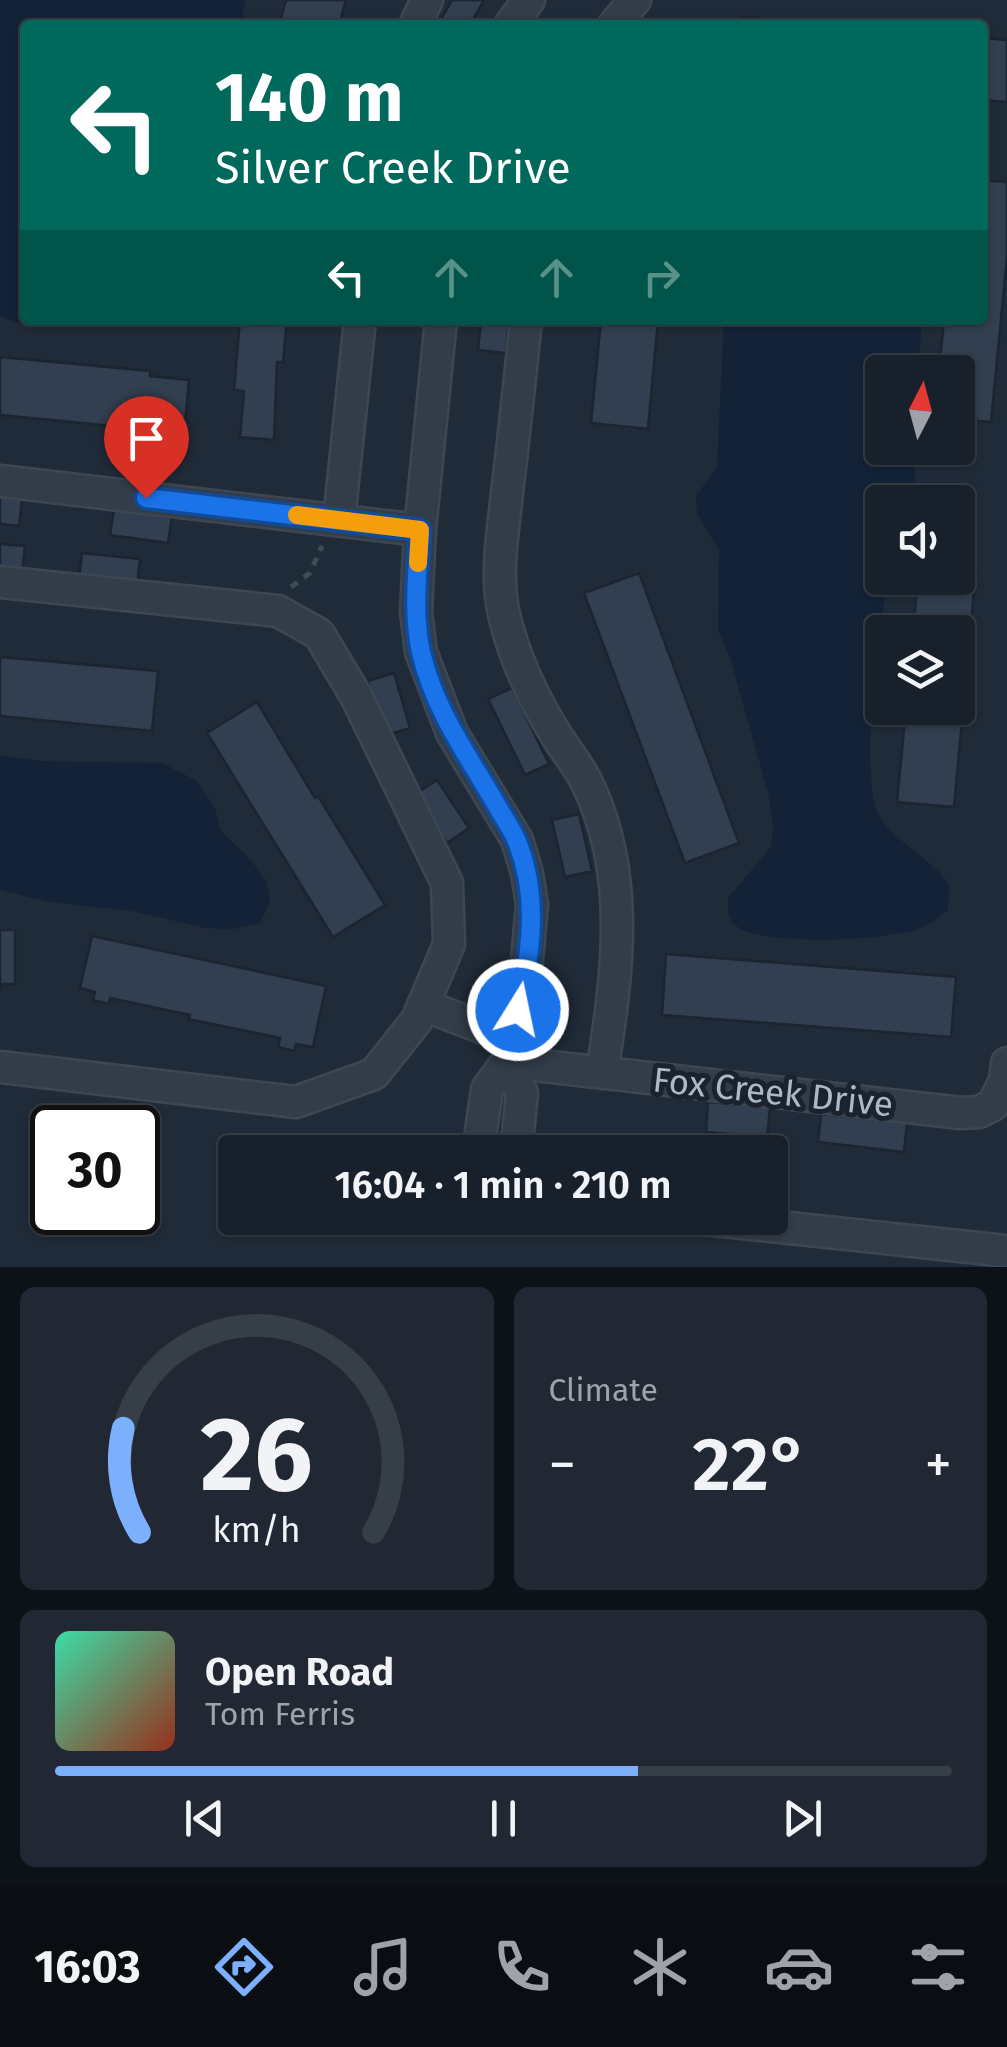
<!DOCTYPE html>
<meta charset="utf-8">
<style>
:root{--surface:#18202b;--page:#212833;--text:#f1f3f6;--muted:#9fa3a9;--line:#363e47;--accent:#7db0fc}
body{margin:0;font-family:"Fira Sans",sans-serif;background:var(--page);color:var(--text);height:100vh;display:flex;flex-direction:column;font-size:38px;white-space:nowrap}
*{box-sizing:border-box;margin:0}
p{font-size:32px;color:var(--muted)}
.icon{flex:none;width:55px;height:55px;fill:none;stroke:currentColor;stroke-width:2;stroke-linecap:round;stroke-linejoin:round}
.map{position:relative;height:1267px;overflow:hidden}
.panel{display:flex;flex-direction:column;gap:20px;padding:20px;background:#0d1218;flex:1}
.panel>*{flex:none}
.top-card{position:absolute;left:20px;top:20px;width:968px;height:305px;border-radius:10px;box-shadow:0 2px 8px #0004,0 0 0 2px var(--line);background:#00695c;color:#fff;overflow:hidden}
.needle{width:65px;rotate:6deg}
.tools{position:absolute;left:865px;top:355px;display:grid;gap:20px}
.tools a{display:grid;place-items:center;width:110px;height:110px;border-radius:10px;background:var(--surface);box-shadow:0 2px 8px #0004,0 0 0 2px var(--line);font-size:50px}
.speed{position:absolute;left:30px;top:1105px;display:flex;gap:20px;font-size:50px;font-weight:700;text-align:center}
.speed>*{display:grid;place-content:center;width:130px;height:130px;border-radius:50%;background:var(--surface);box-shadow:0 2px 8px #0004,0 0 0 2px var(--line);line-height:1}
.speed .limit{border:5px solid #111;border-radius:15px;background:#fff;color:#111}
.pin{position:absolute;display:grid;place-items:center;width:85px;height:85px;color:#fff;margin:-102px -42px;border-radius:50% 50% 50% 0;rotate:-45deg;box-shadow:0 0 10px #0007}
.pin .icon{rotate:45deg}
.me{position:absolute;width:110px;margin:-55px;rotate:10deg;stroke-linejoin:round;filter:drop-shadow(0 0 8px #0008)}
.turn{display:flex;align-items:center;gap:35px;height:210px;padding:0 30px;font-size:45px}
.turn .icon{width:130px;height:130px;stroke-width:2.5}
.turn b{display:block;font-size:70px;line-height:85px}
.lanes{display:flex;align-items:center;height:95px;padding:0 30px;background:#0003;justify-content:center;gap:50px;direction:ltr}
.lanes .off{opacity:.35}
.big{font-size:75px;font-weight:600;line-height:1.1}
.panel .card{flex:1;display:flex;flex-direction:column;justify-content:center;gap:15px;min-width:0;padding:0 35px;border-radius:15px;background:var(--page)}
.panel .dial{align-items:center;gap:0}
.dial svg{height:260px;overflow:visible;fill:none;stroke:var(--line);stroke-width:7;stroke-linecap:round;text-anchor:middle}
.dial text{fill:var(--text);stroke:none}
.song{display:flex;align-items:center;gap:30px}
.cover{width:120px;height:120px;border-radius:15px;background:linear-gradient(135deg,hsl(160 70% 55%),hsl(10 70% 35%))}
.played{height:10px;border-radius:5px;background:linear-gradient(90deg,var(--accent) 65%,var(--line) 65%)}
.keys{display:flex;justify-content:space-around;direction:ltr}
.heat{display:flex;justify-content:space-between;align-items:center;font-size:55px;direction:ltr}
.panel .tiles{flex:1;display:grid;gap:20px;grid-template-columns:1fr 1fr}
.card:last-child{grid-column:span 2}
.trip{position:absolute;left:218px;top:1135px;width:570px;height:100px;border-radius:10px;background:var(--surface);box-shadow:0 2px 8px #0004,0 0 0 2px var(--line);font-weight:600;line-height:100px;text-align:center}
.menu{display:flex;height:160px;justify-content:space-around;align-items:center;background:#0a0d11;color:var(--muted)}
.menu .icon{width:70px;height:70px}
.menu .current{color:var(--accent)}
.menu b{font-size:45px;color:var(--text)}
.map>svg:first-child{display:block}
</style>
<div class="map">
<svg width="1007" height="1267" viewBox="0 0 1007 1267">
<rect width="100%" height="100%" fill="#202b39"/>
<path fill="#132237" d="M 0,0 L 246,0 L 240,25 L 25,25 L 25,320 L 69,320 L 64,325 L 24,325 L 0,317 Z
M 724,320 L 922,320 L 918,372 L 882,372 L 882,448 L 914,448 C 913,464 918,489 914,502 L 882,502 L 882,578 L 889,578 C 879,621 859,780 879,816 C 893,841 945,868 949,887 C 950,894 948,903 948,910 C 938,918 927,927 915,930 C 880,940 765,947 736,926 C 727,920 728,907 728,898 L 771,847 L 773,830 L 769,796 L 730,658 L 718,630 L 719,550 L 697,513 L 696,496 L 717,467 Z
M 0,756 L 43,761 L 162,763 L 197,781 L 215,809 L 221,831 L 250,859 L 267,882 L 270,901 L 260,923 L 233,929 L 206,928 L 131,911 L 50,902 L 0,890 Z"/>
<path fill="#323f50" stroke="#1b2430" stroke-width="2.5" d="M 286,0 L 346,0 L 339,25 L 279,25 Z
M 452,0 L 484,0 L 470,25 L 438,25 Z
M 743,17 L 825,25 L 742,25 Z
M 982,38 L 1007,40 L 1007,102 L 982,100 Z
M 982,180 L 1007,182 L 1007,257 L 991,422 L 958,419 L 958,372 L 939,372 L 944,320 L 982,320 Z
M 240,320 L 287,320 L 283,362 L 277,362 L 274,440 L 240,437 L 244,391 L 234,390 Z
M 481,320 L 509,320 L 506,353 L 478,350 Z
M 601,320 L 658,320 L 648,429 L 591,423 Z
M 0,357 L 150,371 L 150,376 L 189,380 L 184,433 L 0,415 Z
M 0,497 L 22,500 L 19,526 L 0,524 Z
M 114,509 L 172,516 L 168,543 L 110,535 Z
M 0,544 L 25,546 L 22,573 L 0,571 Z
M 82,553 L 140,559 L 137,586 L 79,579 Z
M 958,566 L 976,568 L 954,807 L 897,802 L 906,708 L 958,708 L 958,632 L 913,632 L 918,578 L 958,578 Z
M 639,573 L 739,843 L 685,863 L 584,593 Z
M 0,657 L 158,671 L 152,731 L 0,716 Z
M 394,673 L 410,728 L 383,736 L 368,681 Z
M 512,688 L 549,764 L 525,775 L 488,699 Z
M 257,702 L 315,798 L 318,796 L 385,905 L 333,937 L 207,733 Z
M 437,780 L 469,828 L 447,843 L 414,795 Z
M 579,814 L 592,871 L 565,877 L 552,820 Z
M 0,930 L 15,930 L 15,984 L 1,984 L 0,992 Z
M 92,936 L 326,986 L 313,1047 L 296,1044 L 294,1051 L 278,1047 L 280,1038 L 189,1019 L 190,1015 L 110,998 L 109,1004 L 93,1000 L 95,992 L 80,988 Z
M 666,954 L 956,977 L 951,1037 L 662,1015 Z
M 708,1102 L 770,1107 L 767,1137 L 706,1132 Z
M 821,1114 L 907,1123 L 904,1152 L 818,1142 Z"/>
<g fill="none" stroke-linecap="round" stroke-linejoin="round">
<defs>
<path id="minor" d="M 415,25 L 427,0
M 510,25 L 529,0
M 614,25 L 635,0
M 441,320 L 420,530 L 416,612 L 421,652 L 452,733 L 517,840 L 527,873 L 532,905 L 525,982 L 507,1062 L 487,1089 L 478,1152
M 526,320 C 520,378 514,436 507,493 C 503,532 495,576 504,614 C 514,659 534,700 558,738 C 568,753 579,767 587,783 C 632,875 617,976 602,1073
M 0,481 L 420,530
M 339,520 L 360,320
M 0,582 L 278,611 L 319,634 L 356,696 L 447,883 L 449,944 L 417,1020 L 374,1074 L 296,1102 L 0,1067
M 423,1005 L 512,1039
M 507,1062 L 961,1113 L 979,1112 L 993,1105 L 1005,1080 L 1007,1063
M 507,1062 L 522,1093 L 516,1152
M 694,1218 L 1007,1251"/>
</defs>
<use href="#minor" stroke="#3d4653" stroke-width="35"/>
<path stroke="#3a5153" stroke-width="5" stroke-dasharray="8 8" stroke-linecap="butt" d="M 291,587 L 310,573 L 322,546"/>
<use href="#minor" stroke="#333d49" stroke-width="30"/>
</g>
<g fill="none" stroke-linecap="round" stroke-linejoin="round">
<defs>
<path id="route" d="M 146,498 L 420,530 C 418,570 412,612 421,652 C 434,709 467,754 496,804 C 503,817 513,830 518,844 C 539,898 531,955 518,1010"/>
</defs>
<use href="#route" stroke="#114b97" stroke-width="25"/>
<use href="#route" stroke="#1a73e8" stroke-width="18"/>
<path stroke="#f59e0b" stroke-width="18" d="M 297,515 L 420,530 L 418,563"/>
</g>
<g text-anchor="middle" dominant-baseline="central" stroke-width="10" stroke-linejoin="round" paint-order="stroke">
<g font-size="35" fill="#aeb8c6" stroke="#19222e">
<text transform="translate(773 1092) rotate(6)">Fox Creek Drive</text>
</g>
</g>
</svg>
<div class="tools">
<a><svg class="needle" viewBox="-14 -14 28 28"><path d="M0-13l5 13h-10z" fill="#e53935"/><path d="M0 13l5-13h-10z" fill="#9fa3a9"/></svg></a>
<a><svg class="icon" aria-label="sound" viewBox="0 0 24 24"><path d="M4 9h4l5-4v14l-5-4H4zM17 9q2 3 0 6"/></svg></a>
<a><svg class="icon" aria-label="layers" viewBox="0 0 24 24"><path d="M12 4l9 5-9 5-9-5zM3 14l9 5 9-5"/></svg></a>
</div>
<div class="speed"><div class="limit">30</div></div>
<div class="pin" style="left:146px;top:498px;background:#d93025"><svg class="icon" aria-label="arrive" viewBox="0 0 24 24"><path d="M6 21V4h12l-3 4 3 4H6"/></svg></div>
<svg class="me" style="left:518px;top:1010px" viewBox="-20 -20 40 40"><circle r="17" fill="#1a73e8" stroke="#fff" stroke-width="3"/><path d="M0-11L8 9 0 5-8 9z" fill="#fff"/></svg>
<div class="trip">16:04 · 1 min · 210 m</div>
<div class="top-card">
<div class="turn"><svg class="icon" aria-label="left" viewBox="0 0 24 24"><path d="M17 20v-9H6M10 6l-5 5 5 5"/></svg><div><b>140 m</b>Silver Creek Drive</div></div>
<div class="lanes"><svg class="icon" aria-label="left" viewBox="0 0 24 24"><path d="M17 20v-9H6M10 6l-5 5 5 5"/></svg><svg class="icon off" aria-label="ahead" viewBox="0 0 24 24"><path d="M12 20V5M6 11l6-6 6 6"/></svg><svg class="icon off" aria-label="ahead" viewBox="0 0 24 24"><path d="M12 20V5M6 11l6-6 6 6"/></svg><svg class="icon off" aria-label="right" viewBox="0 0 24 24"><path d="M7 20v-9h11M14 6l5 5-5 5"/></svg></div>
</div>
</div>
<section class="panel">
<div class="tiles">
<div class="card dial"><svg viewBox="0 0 100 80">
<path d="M14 69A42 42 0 1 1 86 69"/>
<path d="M14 69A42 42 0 0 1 9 37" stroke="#7db0fc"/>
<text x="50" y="56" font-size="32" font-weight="700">26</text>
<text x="50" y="72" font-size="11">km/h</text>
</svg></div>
<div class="card"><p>Climate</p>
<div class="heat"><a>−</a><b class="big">22°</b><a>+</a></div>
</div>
<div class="card">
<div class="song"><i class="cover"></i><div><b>Open Road</b><p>Tom Ferris</p></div></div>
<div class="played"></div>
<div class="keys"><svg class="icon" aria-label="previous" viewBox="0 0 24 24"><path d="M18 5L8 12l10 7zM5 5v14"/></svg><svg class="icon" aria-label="pause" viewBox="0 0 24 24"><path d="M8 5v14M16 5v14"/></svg><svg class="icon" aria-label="next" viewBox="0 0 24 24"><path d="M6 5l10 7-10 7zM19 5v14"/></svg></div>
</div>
</div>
</section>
<nav class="menu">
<b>16:03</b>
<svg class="icon current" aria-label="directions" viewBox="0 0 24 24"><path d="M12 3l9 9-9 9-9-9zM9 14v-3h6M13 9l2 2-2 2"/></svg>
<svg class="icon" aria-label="music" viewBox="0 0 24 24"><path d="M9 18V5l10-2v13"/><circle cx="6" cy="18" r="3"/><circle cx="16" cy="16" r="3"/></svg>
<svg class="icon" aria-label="phone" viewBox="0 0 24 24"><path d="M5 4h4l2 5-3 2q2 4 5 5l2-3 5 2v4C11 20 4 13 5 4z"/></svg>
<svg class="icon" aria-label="climate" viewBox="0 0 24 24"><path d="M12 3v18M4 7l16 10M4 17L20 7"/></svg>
<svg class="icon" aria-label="car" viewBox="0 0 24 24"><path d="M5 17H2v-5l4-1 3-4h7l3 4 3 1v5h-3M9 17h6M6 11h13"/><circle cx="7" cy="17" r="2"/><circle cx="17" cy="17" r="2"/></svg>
<svg class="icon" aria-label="filters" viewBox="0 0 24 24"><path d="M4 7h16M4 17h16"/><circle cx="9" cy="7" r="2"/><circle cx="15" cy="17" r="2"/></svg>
</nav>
